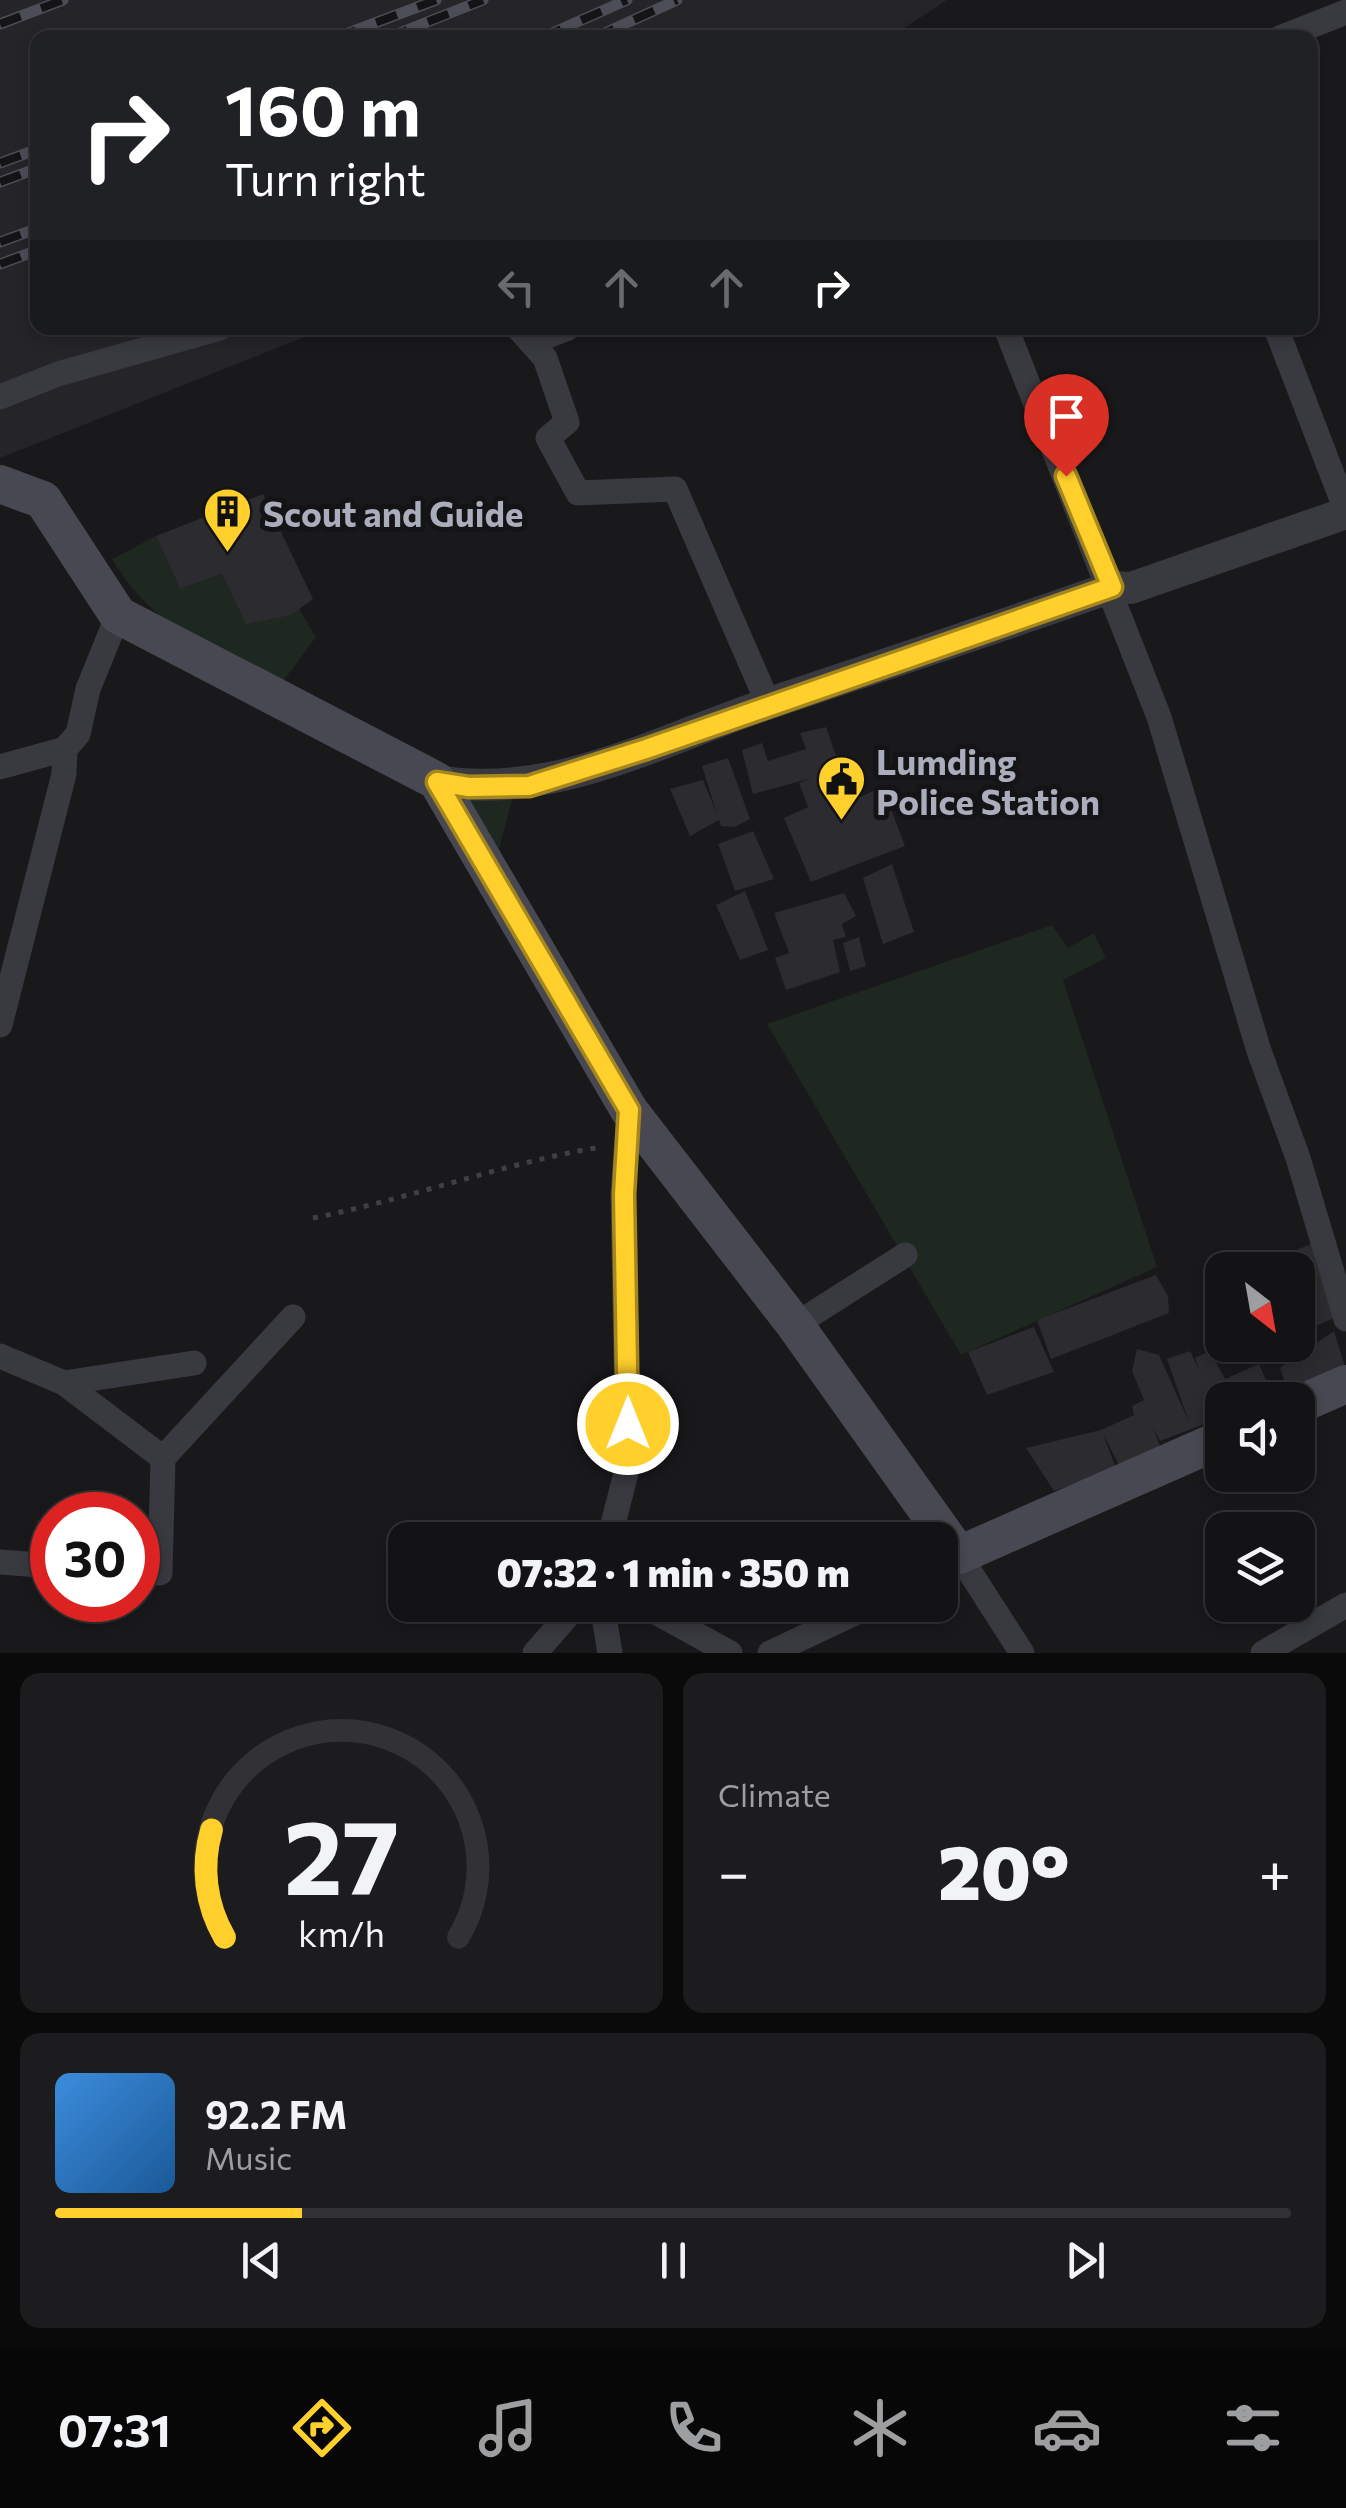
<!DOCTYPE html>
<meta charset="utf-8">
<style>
:root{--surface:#131214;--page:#1c1b1d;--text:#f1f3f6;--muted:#9d9ea0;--line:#323234;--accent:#ffcf2c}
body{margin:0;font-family:Commissioner,sans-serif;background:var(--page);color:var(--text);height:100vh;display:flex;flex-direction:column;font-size:38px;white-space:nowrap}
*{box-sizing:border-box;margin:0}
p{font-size:32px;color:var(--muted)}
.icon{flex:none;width:55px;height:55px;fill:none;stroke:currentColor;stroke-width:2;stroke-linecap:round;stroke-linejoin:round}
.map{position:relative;height:1653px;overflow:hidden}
.drawer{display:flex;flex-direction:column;gap:20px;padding:20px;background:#0a0a0b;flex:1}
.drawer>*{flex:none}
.guide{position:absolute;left:30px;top:30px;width:1288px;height:305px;border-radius:20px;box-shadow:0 5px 15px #0003,0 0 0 2px var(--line);background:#202124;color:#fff;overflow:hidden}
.needle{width:65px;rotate:149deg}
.buttons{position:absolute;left:1205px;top:1252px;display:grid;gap:20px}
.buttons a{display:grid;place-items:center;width:110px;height:110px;border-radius:20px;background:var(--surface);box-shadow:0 5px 15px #0003,0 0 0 2px var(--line);font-size:50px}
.speed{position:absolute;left:30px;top:1492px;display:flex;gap:20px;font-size:50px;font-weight:700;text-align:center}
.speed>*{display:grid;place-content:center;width:130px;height:130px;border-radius:50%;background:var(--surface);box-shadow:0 5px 15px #0003,0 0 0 2px var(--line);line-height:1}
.speed .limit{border:15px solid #d22;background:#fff;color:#111}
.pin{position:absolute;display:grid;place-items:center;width:85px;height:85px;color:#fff;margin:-102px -42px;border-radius:50% 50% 50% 0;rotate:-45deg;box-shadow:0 0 10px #0007}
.pin .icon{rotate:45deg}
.me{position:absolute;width:110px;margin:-55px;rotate:0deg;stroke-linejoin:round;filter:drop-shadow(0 0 8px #0008)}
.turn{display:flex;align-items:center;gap:35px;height:210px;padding:0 30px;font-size:45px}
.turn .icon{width:130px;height:130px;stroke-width:2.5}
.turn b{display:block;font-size:70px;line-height:85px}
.lanes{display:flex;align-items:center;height:95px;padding:0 30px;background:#0003;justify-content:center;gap:50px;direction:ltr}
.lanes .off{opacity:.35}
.big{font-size:75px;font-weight:800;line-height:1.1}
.drawer .card{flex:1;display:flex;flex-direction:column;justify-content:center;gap:15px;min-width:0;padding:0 35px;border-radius:20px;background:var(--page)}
.drawer .dial{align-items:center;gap:0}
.dial svg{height:260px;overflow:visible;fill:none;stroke:var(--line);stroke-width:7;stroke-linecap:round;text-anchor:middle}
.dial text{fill:var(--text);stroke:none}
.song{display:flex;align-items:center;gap:30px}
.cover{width:120px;height:120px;border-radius:15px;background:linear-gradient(135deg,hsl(210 70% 55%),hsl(210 70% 35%))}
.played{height:10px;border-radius:5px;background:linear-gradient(90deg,var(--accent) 20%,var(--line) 20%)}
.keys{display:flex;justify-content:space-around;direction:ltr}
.heat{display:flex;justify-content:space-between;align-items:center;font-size:55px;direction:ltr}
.drawer .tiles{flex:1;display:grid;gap:20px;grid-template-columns:1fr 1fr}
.card:last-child{grid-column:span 2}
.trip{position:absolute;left:388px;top:1522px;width:570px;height:100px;border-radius:20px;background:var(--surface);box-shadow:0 5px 15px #0003,0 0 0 2px var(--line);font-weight:800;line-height:100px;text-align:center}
.dock{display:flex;height:160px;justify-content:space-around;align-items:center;background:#080708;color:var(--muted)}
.dock .icon{width:70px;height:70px}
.dock .current{color:var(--accent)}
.dock b{font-size:45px;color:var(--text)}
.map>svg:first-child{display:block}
</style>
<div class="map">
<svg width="1346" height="1653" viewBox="0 0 1346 1653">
<rect width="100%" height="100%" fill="#19181b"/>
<path fill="#252428" d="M 0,0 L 947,0 L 889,38 L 38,38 L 38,328 L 327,328 L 0,458 Z"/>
<path fill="#1e2720" d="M 156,536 L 180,589 L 222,574 L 299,609 L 316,637 L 282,683 C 212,648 154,630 112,559 Z
M 514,793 L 498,852 L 460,798 Z
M 1052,925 L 1068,948 L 1094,933 L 1106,958 L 1063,980 L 1157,1267 L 961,1355 L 767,1024 Z"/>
<path fill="#2c2b2f" d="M 263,494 L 313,599 L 291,615 L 246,624 L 222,574 L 180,589 L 156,536 Z
M 826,727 L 841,770 L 849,768 L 858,798 L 880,788 L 885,793 L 905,846 L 811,882 L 784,818 L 808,807 L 799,783 L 812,778 L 753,794 L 742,750 L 762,743 L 768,761 L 806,749 L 800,733 Z
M 728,758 L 750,819 L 735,827 L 721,826 L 719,820 L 690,836 L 670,789 L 703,780 L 717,814 L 702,766 Z
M 753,831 L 774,879 L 735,891 L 718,844 Z
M 892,864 L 914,932 L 883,944 L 863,878 Z
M 745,891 L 768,950 L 740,960 L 716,905 Z
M 844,893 L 856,916 L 842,924 L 846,937 L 833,940 L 840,972 L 786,990 L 775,958 L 789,953 L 774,913 Z
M 859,937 L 866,966 L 850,971 L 843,943 Z
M 1311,1244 L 1335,1318 L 1298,1333 L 1298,1270 L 1269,1270 L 1267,1262 Z
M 1156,1275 L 1168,1296 L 1169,1313 L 1051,1359 L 1037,1320 Z
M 1034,1327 L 1054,1372 L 987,1395 L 968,1352 Z
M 1334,1331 L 1346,1370 L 1290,1397 L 1280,1368 Z
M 1137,1349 L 1159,1355 L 1189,1422 L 1167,1359 L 1190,1351 L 1199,1370 L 1195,1358 L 1210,1351 L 1225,1379 L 1259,1364 L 1273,1397 L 1222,1400 L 1222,1417 L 1160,1441 L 1153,1427 L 1161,1449 L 1120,1467 L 1103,1434 L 1116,1468 L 1054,1491 L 1026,1448 L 1101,1430 L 1134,1415 L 1132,1406 L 1144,1400 L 1132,1371 Z"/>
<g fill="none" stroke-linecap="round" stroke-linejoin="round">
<path stroke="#3f4047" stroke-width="5" stroke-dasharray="5 8" stroke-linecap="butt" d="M 280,38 L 302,29 L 305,38
M 313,1218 C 410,1199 503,1163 601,1147"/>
<path stroke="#393940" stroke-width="25" d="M 1280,38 L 1346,12
M 518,328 L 545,358 L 567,422 L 548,438 L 578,493 L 675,489 L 768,703
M 539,328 L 542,338 L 568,328
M 1006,328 L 1159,717 L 1259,1051 L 1298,1158 L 1346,1319
M 1276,328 L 1346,510
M 0,397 L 58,374 L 220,328
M 0,767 L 65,749 L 78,734 L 88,689 L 118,615
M 0,1025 L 64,774 L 65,749
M 795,1325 L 905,1255
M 0,1356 L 64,1383 L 163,1458
M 64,1383 L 194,1363
M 609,1540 L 628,1465 L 623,1194 L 629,1110
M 959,1555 L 1022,1653
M 0,1562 L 52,1566
M 138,1571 L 160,1573 L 163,1458 L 293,1317
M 602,1605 L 610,1653
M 643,1605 L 730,1653
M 535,1653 L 577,1605
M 770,1653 L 872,1605
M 1263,1653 L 1346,1605"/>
<path stroke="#393940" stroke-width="32" d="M 437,781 C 556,801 663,738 773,702 C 886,664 999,627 1112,587 L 1131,588 L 1346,513"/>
<path stroke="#474851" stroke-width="38" d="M 0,484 L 43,500 L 118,615 L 437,781 L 629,1110 L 795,1325 L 959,1555 L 1222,1439
M 1298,1405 L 1346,1384"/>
<defs>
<path id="rail" d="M 0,24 L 63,0
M 335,38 L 436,0
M 387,38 L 483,0
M 541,38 L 627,0
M 594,38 L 677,0
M 0,163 L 38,149
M 0,182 L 38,168
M 0,242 L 38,228
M 0,264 L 38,250"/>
</defs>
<use href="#rail" stroke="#4c4d56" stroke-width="11"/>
<use href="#rail" stroke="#141316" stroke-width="8" stroke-dasharray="22" stroke-linecap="butt"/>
</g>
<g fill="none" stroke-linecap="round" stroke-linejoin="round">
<defs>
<path id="route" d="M 628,1424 L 624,1194 L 629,1110 L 437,782 L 469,787 L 529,786 L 646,749 L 1112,587 L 1066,476"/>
</defs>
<use href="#route" stroke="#a6871d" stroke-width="25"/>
<use href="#route" stroke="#ffcf2c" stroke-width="18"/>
</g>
<defs>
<symbol id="building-pin" viewBox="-11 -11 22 30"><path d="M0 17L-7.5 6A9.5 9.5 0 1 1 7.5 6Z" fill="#ffcf2c" stroke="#141316"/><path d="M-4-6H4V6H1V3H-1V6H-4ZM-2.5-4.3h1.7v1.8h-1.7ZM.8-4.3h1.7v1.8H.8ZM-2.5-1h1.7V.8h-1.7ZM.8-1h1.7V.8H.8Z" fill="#111"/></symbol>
<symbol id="civic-pin" viewBox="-11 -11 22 30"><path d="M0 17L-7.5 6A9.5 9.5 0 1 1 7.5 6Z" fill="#ffcf2c" stroke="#141316"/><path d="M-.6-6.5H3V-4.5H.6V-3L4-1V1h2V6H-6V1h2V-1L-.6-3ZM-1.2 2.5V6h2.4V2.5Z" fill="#111"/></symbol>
</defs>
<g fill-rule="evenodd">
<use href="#building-pin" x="200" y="484" width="55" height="75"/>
<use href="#civic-pin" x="814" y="752" width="55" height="75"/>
</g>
<g text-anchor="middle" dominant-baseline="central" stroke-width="10" stroke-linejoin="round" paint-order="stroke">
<g font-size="35" font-weight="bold" fill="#aaadbc" stroke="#141316" text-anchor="start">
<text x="263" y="512">Scout and Guide</text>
<text x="876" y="760">Lumding<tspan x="876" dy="40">Police Station</tspan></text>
</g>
</g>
</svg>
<div class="buttons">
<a><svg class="needle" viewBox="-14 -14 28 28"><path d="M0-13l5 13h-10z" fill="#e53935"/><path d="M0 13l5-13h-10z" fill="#9d9ea0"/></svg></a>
<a><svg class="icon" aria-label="sound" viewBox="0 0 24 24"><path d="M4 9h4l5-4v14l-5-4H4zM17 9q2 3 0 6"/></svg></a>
<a><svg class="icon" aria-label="layers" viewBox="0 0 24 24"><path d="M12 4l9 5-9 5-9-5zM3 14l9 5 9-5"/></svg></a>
</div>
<div class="speed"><div class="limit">30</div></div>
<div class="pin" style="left:1066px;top:476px;background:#d93025"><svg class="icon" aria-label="arrive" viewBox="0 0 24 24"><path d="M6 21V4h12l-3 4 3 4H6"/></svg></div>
<svg class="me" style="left:628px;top:1424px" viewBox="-20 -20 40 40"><circle r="17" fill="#ffcf2c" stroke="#fff" stroke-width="3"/><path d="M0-11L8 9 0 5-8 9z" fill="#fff"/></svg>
<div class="trip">07:32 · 1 min · 350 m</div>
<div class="guide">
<div class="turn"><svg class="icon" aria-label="right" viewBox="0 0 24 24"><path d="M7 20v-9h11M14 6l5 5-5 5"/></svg><div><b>160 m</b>Turn right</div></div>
<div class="lanes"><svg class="icon off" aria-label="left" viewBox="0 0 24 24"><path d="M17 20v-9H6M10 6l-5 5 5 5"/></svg><svg class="icon off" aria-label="ahead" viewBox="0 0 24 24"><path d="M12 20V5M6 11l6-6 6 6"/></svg><svg class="icon off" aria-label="ahead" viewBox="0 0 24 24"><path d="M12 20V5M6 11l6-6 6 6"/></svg><svg class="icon" aria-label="right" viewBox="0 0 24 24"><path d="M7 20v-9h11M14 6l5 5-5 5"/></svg></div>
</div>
</div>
<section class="drawer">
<div class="tiles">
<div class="card dial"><svg viewBox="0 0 100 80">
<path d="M14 69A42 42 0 1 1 86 69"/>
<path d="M14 69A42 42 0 0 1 10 36" stroke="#ffcf2c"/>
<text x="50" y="56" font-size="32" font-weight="700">27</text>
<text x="50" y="72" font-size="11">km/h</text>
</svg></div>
<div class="card"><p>Climate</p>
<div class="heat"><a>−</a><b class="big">20°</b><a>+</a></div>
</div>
<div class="card">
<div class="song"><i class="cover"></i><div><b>92.2 FM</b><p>Music</p></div></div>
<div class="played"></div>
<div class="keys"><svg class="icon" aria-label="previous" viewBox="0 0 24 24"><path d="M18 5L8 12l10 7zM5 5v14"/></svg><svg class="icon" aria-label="pause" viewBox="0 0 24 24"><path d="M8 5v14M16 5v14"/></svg><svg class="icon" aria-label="next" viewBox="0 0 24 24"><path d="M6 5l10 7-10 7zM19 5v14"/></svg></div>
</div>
</div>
</section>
<nav class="dock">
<b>07:31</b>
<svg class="icon current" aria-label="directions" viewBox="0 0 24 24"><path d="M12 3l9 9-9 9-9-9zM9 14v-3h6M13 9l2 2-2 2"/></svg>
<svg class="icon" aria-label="music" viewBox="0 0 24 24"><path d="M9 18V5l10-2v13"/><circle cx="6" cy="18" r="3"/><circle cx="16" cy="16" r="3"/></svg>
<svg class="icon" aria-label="phone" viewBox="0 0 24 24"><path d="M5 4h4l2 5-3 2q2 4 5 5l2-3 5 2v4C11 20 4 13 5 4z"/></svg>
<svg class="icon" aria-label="climate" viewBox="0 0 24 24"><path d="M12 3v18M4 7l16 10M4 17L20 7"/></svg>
<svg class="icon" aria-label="car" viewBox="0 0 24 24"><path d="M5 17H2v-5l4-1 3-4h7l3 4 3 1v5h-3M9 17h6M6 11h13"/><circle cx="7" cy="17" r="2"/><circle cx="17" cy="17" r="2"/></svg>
<svg class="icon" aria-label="filters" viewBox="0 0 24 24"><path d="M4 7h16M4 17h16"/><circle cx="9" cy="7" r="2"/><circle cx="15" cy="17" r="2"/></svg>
</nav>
